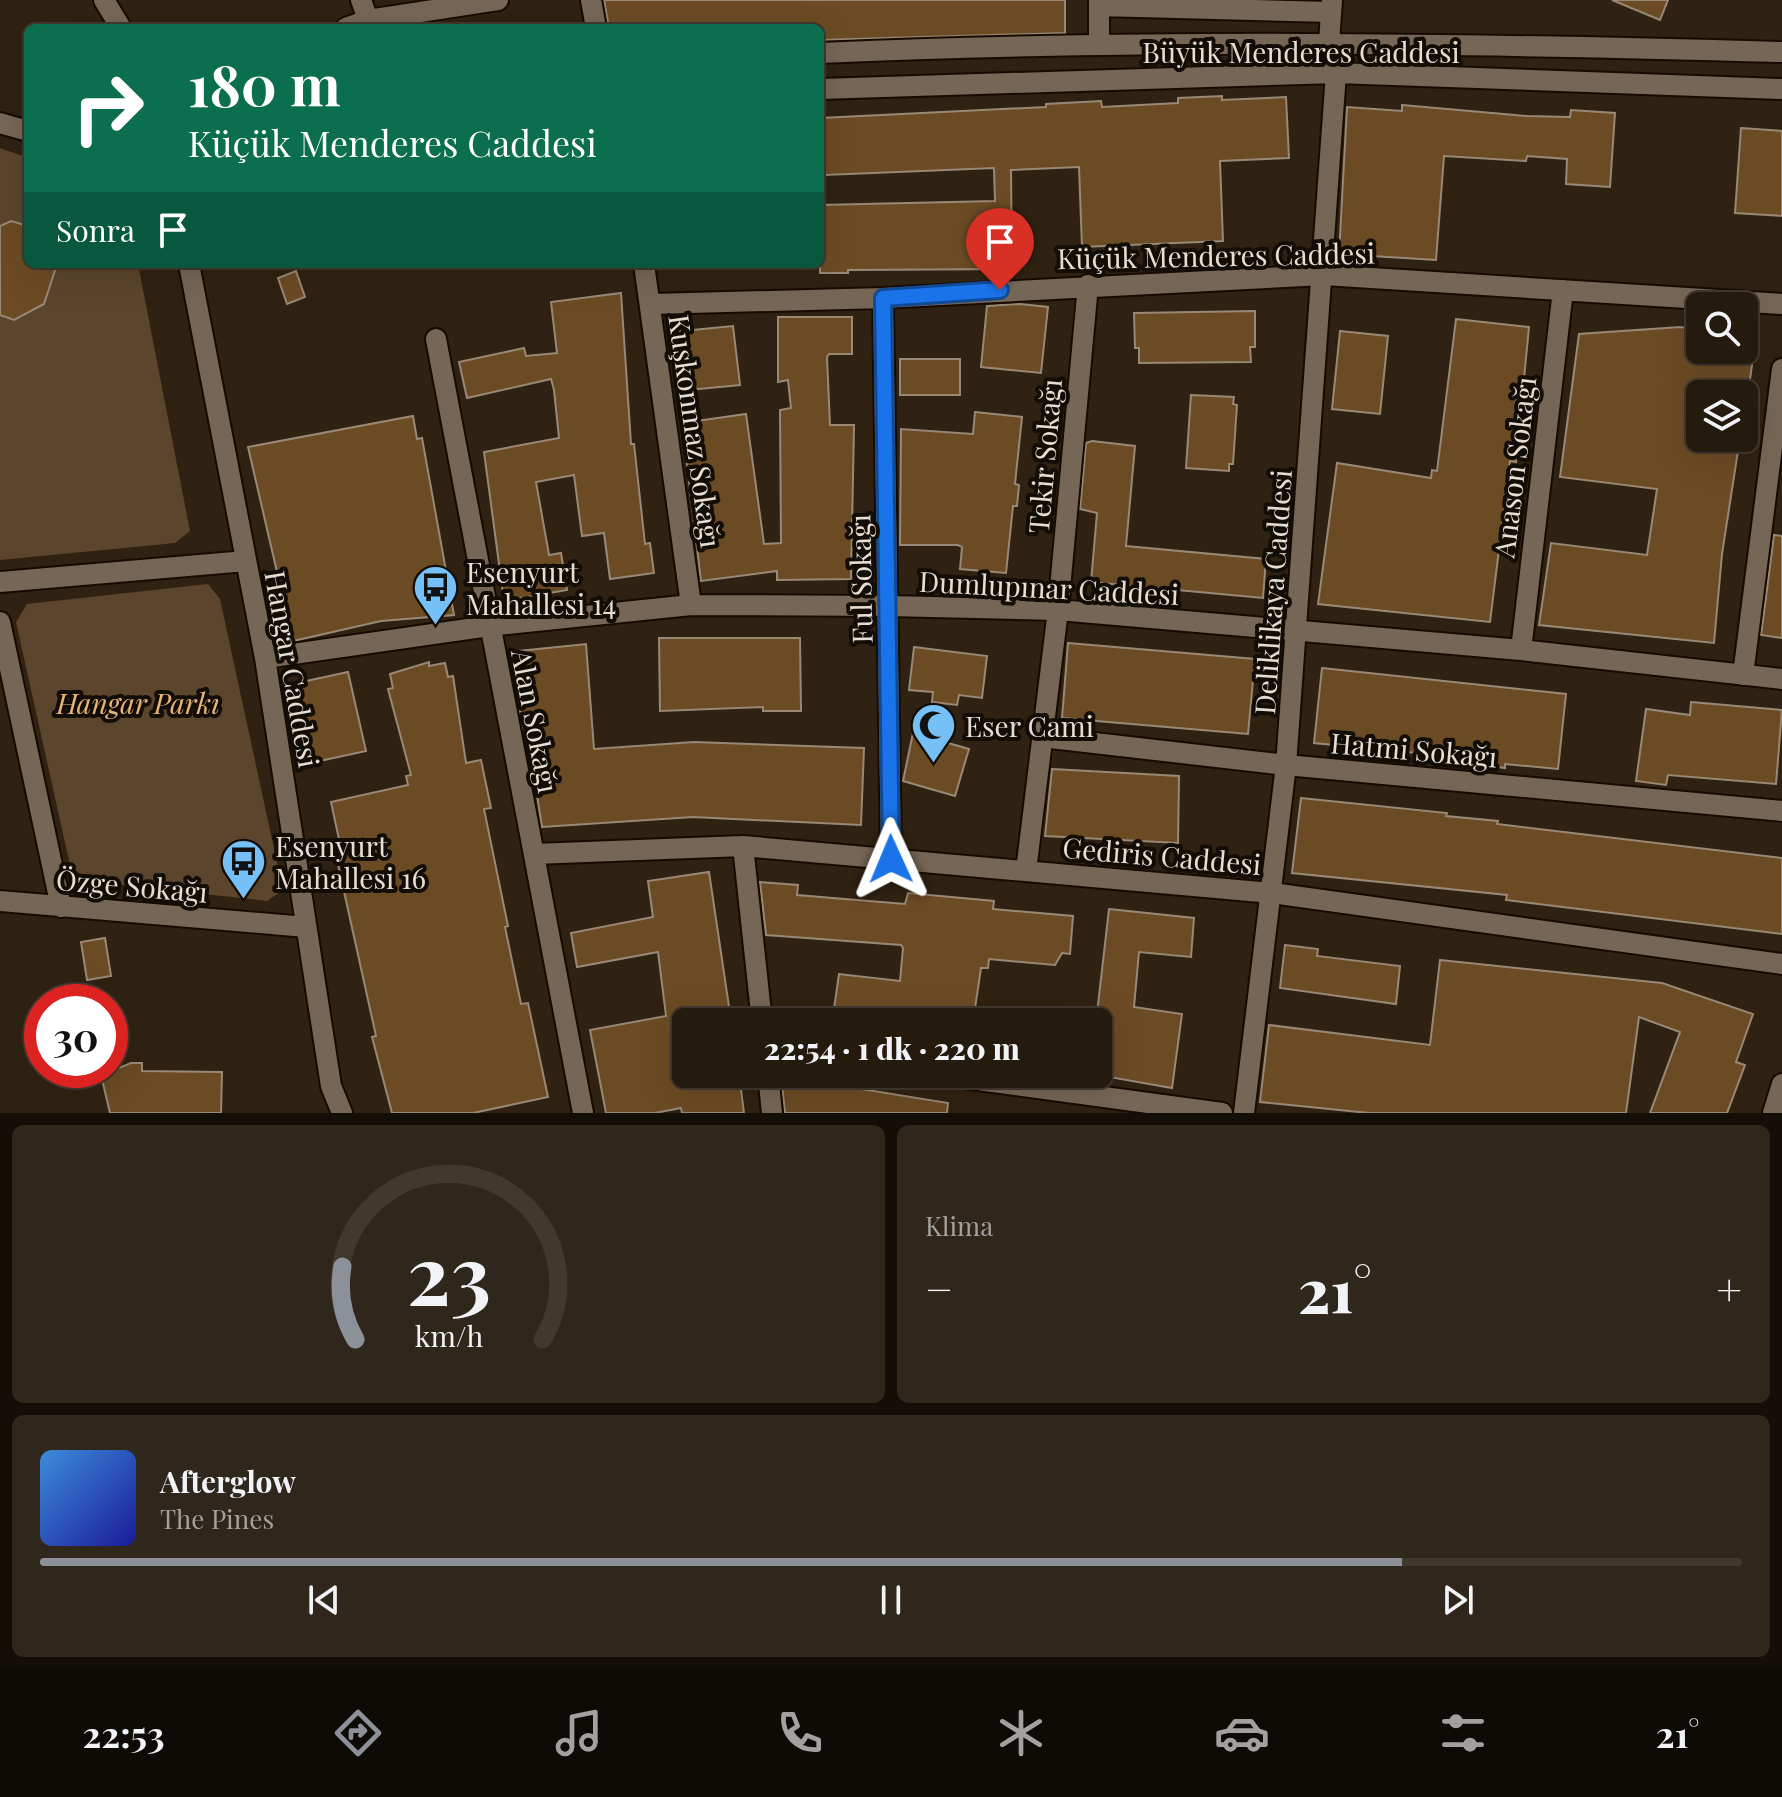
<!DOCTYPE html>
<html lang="tr">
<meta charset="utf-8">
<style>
:root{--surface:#241a0e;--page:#30271c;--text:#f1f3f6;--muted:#a3a19e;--line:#41382e;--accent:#8c9099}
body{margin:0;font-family:"Playfair Display",serif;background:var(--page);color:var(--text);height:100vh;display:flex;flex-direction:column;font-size:30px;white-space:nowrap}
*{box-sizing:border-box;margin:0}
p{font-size:26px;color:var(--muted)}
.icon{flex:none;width:44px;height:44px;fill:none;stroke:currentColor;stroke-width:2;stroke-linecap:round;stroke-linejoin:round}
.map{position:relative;height:1113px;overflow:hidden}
.sheet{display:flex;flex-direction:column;gap:12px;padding:12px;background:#140e08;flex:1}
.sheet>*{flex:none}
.hud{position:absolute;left:24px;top:24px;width:800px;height:244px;border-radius:12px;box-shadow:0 8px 32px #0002,0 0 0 2px var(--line);background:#0b6e4f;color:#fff;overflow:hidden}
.fabs{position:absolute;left:1686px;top:292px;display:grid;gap:16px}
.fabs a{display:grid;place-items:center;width:72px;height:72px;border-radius:12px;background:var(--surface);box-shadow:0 8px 32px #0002,0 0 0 2px var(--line);font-size:40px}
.speed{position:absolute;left:24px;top:984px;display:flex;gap:16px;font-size:40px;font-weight:700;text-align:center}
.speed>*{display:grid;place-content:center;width:104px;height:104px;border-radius:50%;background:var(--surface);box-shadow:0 8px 32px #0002,0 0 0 2px var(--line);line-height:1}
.speed .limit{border:12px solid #d22;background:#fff;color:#111}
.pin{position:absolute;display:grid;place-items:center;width:68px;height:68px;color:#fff;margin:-82px -34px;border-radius:50% 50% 50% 0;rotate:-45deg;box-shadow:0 0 8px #0007}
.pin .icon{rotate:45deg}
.me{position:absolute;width:88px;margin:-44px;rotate:359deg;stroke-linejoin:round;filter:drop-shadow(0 0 6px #0008)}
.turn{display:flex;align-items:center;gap:28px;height:168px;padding:0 32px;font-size:36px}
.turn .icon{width:104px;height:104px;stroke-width:2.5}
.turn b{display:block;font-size:56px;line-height:68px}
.then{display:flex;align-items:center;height:76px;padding:0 32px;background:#0003;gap:16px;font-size:30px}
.big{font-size:60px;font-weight:800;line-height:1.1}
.sheet .widget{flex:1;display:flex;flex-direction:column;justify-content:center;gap:12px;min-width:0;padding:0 28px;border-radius:12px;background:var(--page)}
.sheet .dial{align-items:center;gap:0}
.dial svg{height:208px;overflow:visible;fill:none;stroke:var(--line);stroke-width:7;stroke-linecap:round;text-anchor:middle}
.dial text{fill:var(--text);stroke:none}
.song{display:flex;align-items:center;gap:24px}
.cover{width:96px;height:96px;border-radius:12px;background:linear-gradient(135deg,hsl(210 70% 55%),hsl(240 70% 35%))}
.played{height:8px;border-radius:4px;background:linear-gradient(90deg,var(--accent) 80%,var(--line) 80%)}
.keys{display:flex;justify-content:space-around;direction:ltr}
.heat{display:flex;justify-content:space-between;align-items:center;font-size:44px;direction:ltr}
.sheet .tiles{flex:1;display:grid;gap:12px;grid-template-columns:1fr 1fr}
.widget:last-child{grid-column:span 2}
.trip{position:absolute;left:672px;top:1008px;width:440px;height:80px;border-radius:12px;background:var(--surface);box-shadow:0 8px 32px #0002,0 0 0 2px var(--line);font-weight:800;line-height:80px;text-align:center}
.tabs{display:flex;height:128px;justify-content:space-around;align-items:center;background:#0e0a06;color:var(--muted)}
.tabs .icon{width:56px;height:56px}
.tabs .current{color:var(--accent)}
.tabs b{font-size:36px;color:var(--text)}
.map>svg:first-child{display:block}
</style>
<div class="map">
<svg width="1782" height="1113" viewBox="0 0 1782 1113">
<rect width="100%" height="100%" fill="#302212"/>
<path fill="#5b452c" d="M 0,148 L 28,158 L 28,264 L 138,264 L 190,531 L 175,543 L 0,560 Z
M 208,584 L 220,599 L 283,890 L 267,901 L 88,881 L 70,865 L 16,622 L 27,604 Z"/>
<path fill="#6b4b24" stroke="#998875" stroke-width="2" d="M 604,0 L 1065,0 L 1065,33 L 820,40 L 820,28 L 609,28 Z
M 1612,0 L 1668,0 L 1660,20 Z
M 1222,96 L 1222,100 L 1286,97 L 1289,158 L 1220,161 L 1223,241 L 1082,247 L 1079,167 L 1011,170 L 1012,269 L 848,270 L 848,273 L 820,273 L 820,205 L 995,201 L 994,168 L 825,175 L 821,118 L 1046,107 L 1046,104 L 1101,101 L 1102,107 L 1178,103 L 1178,98 Z
M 1402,105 L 1527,116 L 1570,117 L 1571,110 L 1615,113 L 1610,187 L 1566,184 L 1567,159 L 1527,156 L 1526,161 L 1444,156 L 1436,260 L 1339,254 L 1347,107 L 1402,111 Z
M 1741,128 L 1782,131 L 1782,216 L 1735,213 Z
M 11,221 L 28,226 L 28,264 L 57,264 L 44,304 L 14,320 L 0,315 L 0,226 Z
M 296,271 L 305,297 L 287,304 L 278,278 Z
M 621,293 L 631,444 L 634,444 L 645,544 L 650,543 L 654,573 L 610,579 L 604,533 L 582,536 L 574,475 L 536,482 L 549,555 L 561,553 L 567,590 L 504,601 L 484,452 L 559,438 L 554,390 L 551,379 L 467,398 L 459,362 L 524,348 L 526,356 L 557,353 L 551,302 Z
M 1020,304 L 1048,307 L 1041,373 L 981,367 L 987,306 Z
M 1255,311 L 1255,347 L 1250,347 L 1251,362 L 1139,363 L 1139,348 L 1135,348 L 1134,313 Z
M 778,317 L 852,317 L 852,354 L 829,354 L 827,357 L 830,425 L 854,425 L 851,579 L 777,580 L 777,571 L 701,581 L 682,423 L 746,414 L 764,544 L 781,543 L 780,410 L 791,408 L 788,380 L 778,382 Z
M 1456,319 L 1529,327 L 1516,462 L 1510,461 L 1490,622 L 1318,604 L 1337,463 L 1431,478 L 1432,470 L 1437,471 Z
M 733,326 L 740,385 L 678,391 L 672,332 Z
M 1680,327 L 1700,330 L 1700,350 L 1754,350 L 1748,395 L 1700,388 L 1700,438 L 1740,438 L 1722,554 L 1714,643 L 1539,625 L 1551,543 L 1647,555 L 1657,489 L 1560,477 L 1579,334 Z
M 1340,331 L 1388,336 L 1380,414 L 1332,409 Z
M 900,359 L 960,359 L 960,395 L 900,395 Z
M 1191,395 L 1234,397 L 1233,404 L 1237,405 L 1233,464 L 1229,464 L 1229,471 L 1186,468 Z
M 975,412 L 1022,417 L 1015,484 L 1019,485 L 1017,506 L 1013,506 L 1006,573 L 960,569 L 962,547 L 958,545 L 900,545 L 901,429 L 973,434 Z
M 413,416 L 417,439 L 422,438 L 454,615 L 381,621 L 293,641 L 248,447 Z
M 1092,441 L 1135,446 L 1126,546 L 1266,559 L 1263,598 L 1091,582 L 1097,513 L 1080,509 L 1086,443 Z
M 1774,535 L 1782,536 L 1782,638 L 1761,635 Z
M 659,638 L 800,638 L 801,711 L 763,711 L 763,707 L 660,711 Z
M 1068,643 L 1255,659 L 1248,734 L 1062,718 Z
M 586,644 L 594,749 L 694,742 L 864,748 L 861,825 L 693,817 L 542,827 L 526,726 L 523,727 L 509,652 Z
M 914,647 L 987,656 L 982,698 L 959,695 L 957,705 L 932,702 L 933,692 L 909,690 Z
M 429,662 L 429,666 L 445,663 L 448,677 L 453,676 L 466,763 L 481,760 L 491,808 L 484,809 L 508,926 L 505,927 L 521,1004 L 528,1003 L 548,1097 L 473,1113 L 392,1113 L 372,1037 L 376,1036 L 337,860 L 343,858 L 331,802 L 408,785 L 406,776 L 411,775 L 388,689 L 393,688 L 390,674 Z
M 1322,668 L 1566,694 L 1558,769 L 1505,764 L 1505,768 L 1468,763 L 1469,758 L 1314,743 Z
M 348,672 L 366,751 L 315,762 L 297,683 Z
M 1691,702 L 1782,710 L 1776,784 L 1668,775 L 1666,785 L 1636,781 L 1646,709 L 1690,715 Z
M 913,733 L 969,749 L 955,796 L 903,781 Z
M 1052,769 L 1179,776 L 1178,843 L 1045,836 Z
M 1301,798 L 1447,813 L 1446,816 L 1498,821 L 1497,824 L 1782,858 L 1782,934 L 1506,900 L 1507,895 L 1292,873 Z
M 709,872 L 731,1020 L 686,1022 L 686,1074 L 739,1074 L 744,1113 L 682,1113 L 681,1108 L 655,1113 L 606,1113 L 590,1030 L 666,1016 L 658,952 L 577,967 L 571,933 L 653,917 L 648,881 Z
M 760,882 L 798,885 L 797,895 L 905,904 L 908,893 L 994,901 L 993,909 L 1073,916 L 1070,954 L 1062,953 L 1055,965 L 989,959 L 988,968 L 981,968 L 973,1022 L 832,1022 L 839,974 L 900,981 L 903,948 L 901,945 L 766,935 Z
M 1109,909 L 1194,918 L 1191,957 L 1139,952 L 1134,1007 L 1182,1014 L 1172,1088 L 1098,1075 L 1096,1022 Z
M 105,938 L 111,976 L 87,980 L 81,942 Z
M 1285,945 L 1318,949 L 1317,956 L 1400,966 L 1396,1004 L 1280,988 Z
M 1440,960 L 1662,983 L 1753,1014 L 1736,1062 L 1745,1065 L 1727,1113 L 1650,1113 L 1680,1032 L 1639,1017 L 1626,1113 L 1369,1113 L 1260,1102 L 1269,1025 L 1430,1045 Z
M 131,1063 L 142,1063 L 142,1071 L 222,1072 L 221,1113 L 110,1113 L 101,1075 Z
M 781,1076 L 948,1103 L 947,1113 L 785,1113 Z"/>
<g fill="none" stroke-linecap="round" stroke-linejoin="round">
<defs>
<path id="minor" d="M 104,0 L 121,28
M 361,0 L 371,28
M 591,0 L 596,28
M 1099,6 L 1331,12
M 346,28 L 368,20 L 498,0
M 1099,45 L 1099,0
M 0,123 L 28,131
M 189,264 L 265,658 L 331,1086 L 342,1113
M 644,264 L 691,605
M 883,298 L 891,859
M 651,304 L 883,298 L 1324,275 L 1782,304
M 436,339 L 583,1113
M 0,582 L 246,561
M 0,622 L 61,907
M 1521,650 L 1563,290
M 265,658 L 489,626 L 691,605 L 889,606 L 1058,610 L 1521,650 L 1782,679
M 1743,675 L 1782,369
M 1042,737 L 1286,765 L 1782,811
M 743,846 L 762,1022
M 534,854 L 743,846 L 1272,893 L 1782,964
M 1026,871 L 1058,610 L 1088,285
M 0,901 L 306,927
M 768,1074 L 772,1113
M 934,1074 L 1222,1113
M 1773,1113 L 1782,1084"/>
<path id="tertiary" d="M 1329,42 L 1332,0
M 820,53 C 1141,39 1461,43 1782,52
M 820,89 L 1336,73 L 1782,89
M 1244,1113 L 1286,765 L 1336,73"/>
</defs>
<use href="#minor" stroke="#170b01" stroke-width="24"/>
<use href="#tertiary" stroke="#170b01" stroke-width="24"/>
<use href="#minor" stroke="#766655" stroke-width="20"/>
<use href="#tertiary" stroke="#766655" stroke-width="20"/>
</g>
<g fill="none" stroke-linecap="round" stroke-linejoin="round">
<defs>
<path id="route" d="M 891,859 L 883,298 L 1000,290"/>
</defs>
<use href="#route" stroke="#114b97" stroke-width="20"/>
<use href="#route" stroke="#1a73e8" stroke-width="14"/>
</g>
<defs>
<symbol id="bus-pin" viewBox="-11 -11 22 30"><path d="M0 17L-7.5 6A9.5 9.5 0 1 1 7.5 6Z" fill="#75c0f6" stroke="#130d07"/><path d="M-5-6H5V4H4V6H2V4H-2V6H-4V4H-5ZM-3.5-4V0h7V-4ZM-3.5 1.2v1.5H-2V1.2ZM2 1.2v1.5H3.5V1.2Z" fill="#111"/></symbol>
<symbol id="mosque-pin" viewBox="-11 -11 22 30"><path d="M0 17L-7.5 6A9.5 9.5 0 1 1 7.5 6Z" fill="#75c0f6" stroke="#130d07"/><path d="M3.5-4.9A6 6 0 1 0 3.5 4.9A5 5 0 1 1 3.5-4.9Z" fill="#111"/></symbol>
</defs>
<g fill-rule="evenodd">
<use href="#bus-pin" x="410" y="562" width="51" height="69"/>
<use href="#mosque-pin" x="908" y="700" width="51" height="69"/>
<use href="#bus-pin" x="218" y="836" width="51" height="69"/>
</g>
<g text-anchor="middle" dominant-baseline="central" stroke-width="8" stroke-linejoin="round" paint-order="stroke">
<g font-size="28" fill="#e6ddd3" stroke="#130d07">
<text x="1301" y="51">Büyük Menderes Caddesi</text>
<text transform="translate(1216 255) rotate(-1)">Küçük Menderes Caddesi</text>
<text transform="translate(696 431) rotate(82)">Kuşkonmaz Sokağı</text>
<text transform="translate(1044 456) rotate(-85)">Tekir Sokağı</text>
<text transform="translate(1514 467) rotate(-83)">Anason Sokağı</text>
<text transform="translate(860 579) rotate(-91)">Ful Sokağı</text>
<text transform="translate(1049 587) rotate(3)">Dumlupınar Caddesi</text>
<text transform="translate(1272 592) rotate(-86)">Deliklikaya Caddesi</text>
<text transform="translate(293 669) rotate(80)">Hangar Caddesi</text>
<text transform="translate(536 721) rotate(79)">Alan Sokağı</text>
<text transform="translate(1414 749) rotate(5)">Hatmi Sokağı</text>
<text transform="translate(1162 855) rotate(5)">Gediris Caddesi</text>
<text transform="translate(132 885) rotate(5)">Özge Sokağı</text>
</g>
<g font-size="28" fill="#e6ddd3" stroke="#130d07" text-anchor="start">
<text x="466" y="571">Esenyurt<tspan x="466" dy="32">Mahallesi 14</tspan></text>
<text x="965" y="725">Eser Cami</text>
<text x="275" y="845">Esenyurt<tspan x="275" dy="32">Mahallesi 16</tspan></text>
</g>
<g font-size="28" font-style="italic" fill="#e9b577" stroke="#130d07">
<text x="138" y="702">Hangar Parkı</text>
</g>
</g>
</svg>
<div class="fabs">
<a><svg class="icon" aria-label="search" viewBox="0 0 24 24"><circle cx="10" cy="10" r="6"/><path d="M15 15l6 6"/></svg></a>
<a><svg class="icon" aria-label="layers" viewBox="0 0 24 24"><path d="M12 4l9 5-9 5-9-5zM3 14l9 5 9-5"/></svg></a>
</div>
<div class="speed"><div class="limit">30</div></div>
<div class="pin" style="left:1000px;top:290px;background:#d93025"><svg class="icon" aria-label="arrive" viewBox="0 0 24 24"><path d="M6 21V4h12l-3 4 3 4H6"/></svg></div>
<svg class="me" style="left:891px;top:859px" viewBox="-20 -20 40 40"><path d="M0-17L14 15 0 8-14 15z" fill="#1a73e8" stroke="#fff" stroke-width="4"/></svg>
<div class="trip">22:54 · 1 dk · 220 m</div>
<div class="hud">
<div class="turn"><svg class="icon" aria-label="right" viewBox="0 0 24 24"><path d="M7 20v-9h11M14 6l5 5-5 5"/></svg><div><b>180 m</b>Küçük Menderes Caddesi</div></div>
<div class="then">Sonra<svg class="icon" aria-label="arrive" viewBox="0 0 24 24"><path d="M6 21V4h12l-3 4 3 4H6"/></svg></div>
</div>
</div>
<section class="sheet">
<div class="tiles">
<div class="widget dial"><svg viewBox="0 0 100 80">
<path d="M14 69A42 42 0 1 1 86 69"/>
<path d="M14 69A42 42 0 0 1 9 41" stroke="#8c9099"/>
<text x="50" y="56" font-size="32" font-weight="700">23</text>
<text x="50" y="72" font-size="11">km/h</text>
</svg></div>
<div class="widget"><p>Klima</p>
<div class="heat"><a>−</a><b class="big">21°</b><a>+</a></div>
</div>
<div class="widget">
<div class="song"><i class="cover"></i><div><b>Afterglow</b><p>The Pines</p></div></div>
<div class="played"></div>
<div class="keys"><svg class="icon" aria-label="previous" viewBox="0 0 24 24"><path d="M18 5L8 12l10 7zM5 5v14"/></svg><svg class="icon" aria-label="pause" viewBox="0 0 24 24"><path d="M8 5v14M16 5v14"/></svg><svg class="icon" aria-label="next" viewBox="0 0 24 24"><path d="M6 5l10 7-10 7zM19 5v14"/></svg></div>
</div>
</div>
</section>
<nav class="tabs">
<b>22:53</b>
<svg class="icon current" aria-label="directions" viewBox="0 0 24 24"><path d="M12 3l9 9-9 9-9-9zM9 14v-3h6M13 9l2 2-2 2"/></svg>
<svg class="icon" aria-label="music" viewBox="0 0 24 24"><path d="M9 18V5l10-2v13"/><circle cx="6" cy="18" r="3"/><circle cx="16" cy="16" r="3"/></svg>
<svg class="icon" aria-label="phone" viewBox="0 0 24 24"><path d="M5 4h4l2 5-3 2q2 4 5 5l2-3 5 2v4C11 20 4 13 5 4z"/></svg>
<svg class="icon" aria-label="climate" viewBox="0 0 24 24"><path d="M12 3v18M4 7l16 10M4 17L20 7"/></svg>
<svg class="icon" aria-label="car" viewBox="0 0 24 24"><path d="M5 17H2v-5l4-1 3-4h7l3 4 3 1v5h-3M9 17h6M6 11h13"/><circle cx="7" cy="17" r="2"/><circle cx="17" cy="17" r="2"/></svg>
<svg class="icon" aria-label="filters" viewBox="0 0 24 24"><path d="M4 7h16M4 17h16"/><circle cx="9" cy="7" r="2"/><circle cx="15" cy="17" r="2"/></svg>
<b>21°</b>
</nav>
